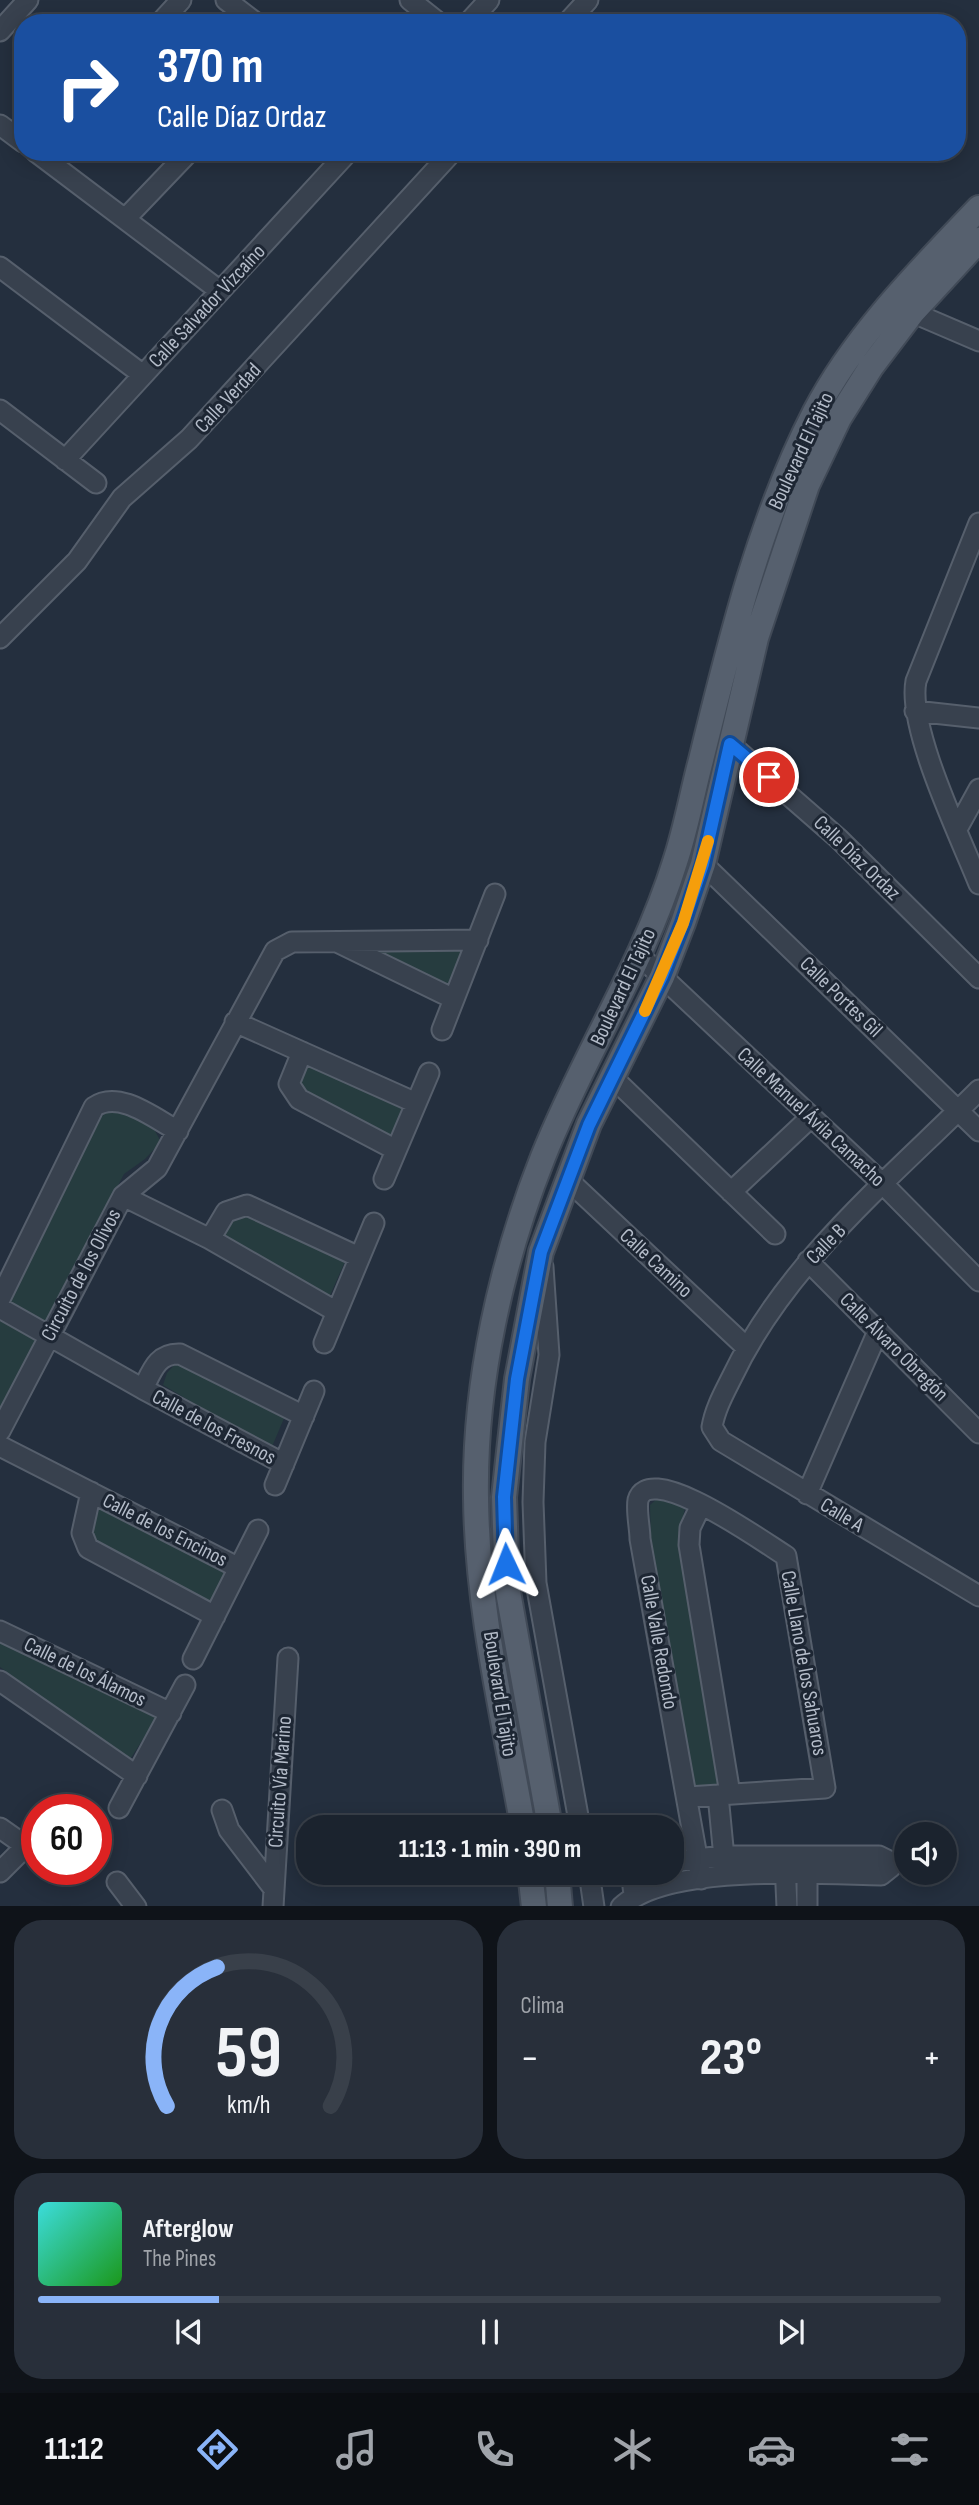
<!DOCTYPE html>
<html lang="es">
<meta charset="utf-8">
<style>
:root{--surface:#1b232e;--page:#282f3a;--text:#f1f3f6;--muted:#a0a4aa;--line:#39404a;--accent:#8ab4f8}
body{margin:0;font-family:"Sofia Sans Condensed",sans-serif;background:var(--page);color:var(--text);height:100vh;display:flex;flex-direction:column;font-size:26px;white-space:nowrap}
*{box-sizing:border-box;margin:0}
p{font-size:23px;color:var(--muted)}
.icon{flex:none;width:38px;height:38px;fill:none;stroke:currentColor;stroke-width:2;stroke-linecap:round;stroke-linejoin:round}
.map{position:relative;height:1906px;overflow:hidden}
.sheet{display:flex;flex-direction:column;gap:14px;padding:14px;background:#0f1319;flex:1}
.sheet>*{flex:none}
.guide{position:absolute;left:14px;top:14px;width:952px;height:147px;border-radius:28px;box-shadow:0 4px 18px #0003,0 0 0 2px var(--line);background:#1a4fa0;color:#fff;overflow:hidden}
.buttons{position:absolute;left:894px;top:1822px;display:grid;gap:14px}
.buttons a{display:grid;place-items:center;width:63px;height:63px;border-radius:50%;background:var(--surface);box-shadow:0 4px 18px #0003,0 0 0 2px var(--line);font-size:35px}
.speed{position:absolute;left:21px;top:1794px;display:flex;gap:14px;font-size:35px;font-weight:700;text-align:center}
.speed>*{display:grid;place-content:center;width:91px;height:91px;border-radius:50%;background:var(--surface);box-shadow:0 4px 18px #0003,0 0 0 2px var(--line);line-height:1}
.speed .limit{border:10px solid #d22;background:#fff;color:#111}
.pin{position:absolute;display:grid;place-items:center;width:60px;height:60px;color:#fff;margin:-30px;border:4px solid #fff;border-radius:50%;box-shadow:0 2px 7px #0007}
.me{position:absolute;width:77px;margin:-38px;rotate:358deg;stroke-linejoin:round;filter:drop-shadow(0 0 5px #0008)}
.turn{display:flex;align-items:center;gap:24px;height:147px;padding:0 28px;font-size:32px}
.turn .icon{width:91px;height:91px;stroke-width:2.5}
.turn b{display:block;font-size:49px;line-height:60px}
.big{font-size:52px;font-weight:700;line-height:1.1}
.sheet .tile{flex:1;display:flex;flex-direction:column;justify-content:center;gap:10px;min-width:0;padding:0 24px;border-radius:28px;background:var(--page)}
.sheet .dial{align-items:center;gap:0}
.dial svg{height:182px;overflow:visible;fill:none;stroke:var(--line);stroke-width:7;stroke-linecap:round;text-anchor:middle}
.dial text{fill:var(--text);stroke:none}
.song{display:flex;align-items:center;gap:21px}
.cover{width:84px;height:84px;border-radius:10px;background:linear-gradient(135deg,hsl(180 70% 55%),hsl(120 70% 35%))}
.played{height:7px;border-radius:4px;background:linear-gradient(90deg,var(--accent) 20%,var(--line) 20%)}
.keys{display:flex;justify-content:space-around;direction:ltr}
.heat{display:flex;justify-content:space-between;align-items:center;font-size:38px;direction:ltr}
.sheet .tiles{flex:1;display:grid;gap:14px;grid-template-columns:1fr 1fr}
.tile:last-child{grid-column:span 2}
.trip{position:absolute;left:296px;top:1815px;width:388px;height:70px;border-radius:28px;background:var(--surface);box-shadow:0 4px 18px #0003,0 0 0 2px var(--line);font-weight:700;line-height:70px;text-align:center}
.dock{display:flex;height:112px;justify-content:space-around;align-items:center;background:#0b0e12;color:var(--muted)}
.dock .icon{width:49px;height:49px}
.dock .selected{color:var(--accent)}
.dock b{font-size:32px;color:var(--text)}
.map>svg:first-child{display:block}
</style>
<div class="map">
<svg width="979" height="1907" viewBox="0 0 979 1907">
<rect width="100%" height="100%" fill="#242f3e"/>
<path fill="#263c3f" d="M 466,943 L 447,991 L 354,946 Z
M 309,1063 L 409,1106 L 394,1143 L 304,1095 L 298,1086 Z
M 109,1109 L 116,1109 L 154,1129 L 161,1142 L 145,1159 L 124,1174 L 0,1412 L 0,1322 L 99,1120 Z
M 240,1211 L 347,1257 L 328,1300 L 215,1237 Z
M 176,1363 L 285,1416 L 271,1449 L 163,1385 L 167,1373 Z
M 659,1497 L 678,1499 L 685,1508 L 678,1539 L 719,1790 L 688,1791 L 651,1546 L 650,1505 Z
M 102,1503 L 233,1567 L 211,1608 L 88,1538 Z
M 0,1640 L 157,1717 L 129,1761 L 0,1667 Z"/>
<g fill="none" stroke-linecap="round" stroke-linejoin="round">
<defs>
<path id="minor" d="M 226,0 L 256,23
M 410,0 L 439,23
M 160,23 L 181,0
M 468,23 L 489,0
M 567,23 L 588,0
M 0,31 L 28,0
M 0,125 L 23,142
M 36,152 L 220,291
M 125,219 L 189,152
M 0,267 L 143,375
M 902,308 L 979,341
M 0,410 L 96,483
M 65,460 L 348,152
M 979,523 L 916,681 C 907,728 960,836 979,884
M 0,638 L 77,561 L 122,498 L 189,439 L 452,152
M 915,711 L 979,718
M 730,744 L 839,839 L 979,978
M 957,829 L 979,789
M 703,864 L 979,1131
M 339,943 L 454,999
M 640,956 L 884,1185 L 979,1281
M 235,1022 L 416,1103
M 442,1030 L 495,894
M 302,1052 L 289,1084 L 299,1099 L 396,1150
M 612,1077 L 775,1234
M 979,1090 C 891,1178 786,1263 732,1377 C 724,1393 715,1409 712,1427 L 721,1441 L 979,1596
M 384,1179 L 429,1073
M 567,1179 L 746,1347
M 731,1192 L 811,1117
M 123,1196 L 210,1239 L 337,1312
M 210,1239 L 226,1212 L 247,1205 L 359,1257
M 808,1261 L 979,1433
M 543,1267 L 549,1355 L 535,1442 L 533,1502 L 536,1583 L 580,1827
M 0,1299 L 94,1107 C 119,1089 155,1119 178,1131
M 0,1308 L 143,1389 L 284,1464
M 324,1343 L 374,1223
M 143,1389 C 152,1371 157,1353 180,1354 L 304,1416
M 0,1431 L 123,1196 L 157,1168 L 275,951 L 292,942 L 478,940
M 0,1446 L 239,1568
M 275,1485 L 314,1391
M 91,1492 L 82,1533 L 88,1548 L 215,1616
M 807,1494 L 878,1331
M 701,1505 L 690,1528 L 689,1545 L 730,1794
M 0,1631 L 171,1713
M 193,1659 L 258,1530
M 0,1681 L 137,1776
M 718,1795 L 725,1868
M 688,1797 L 825,1788 L 786,1556 C 766,1544 649,1459 638,1500 C 636,1511 640,1528 640,1539 L 701,1879
M 119,1808 L 185,1685
M 222,1810 L 229,1830 L 274,1889
M 0,1828 L 37,1854
M 785,1863 L 787,1907
M 0,1872 L 26,1846
M 589,1872 L 594,1907
M 631,1872 L 634,1894
M 117,1882 L 136,1907
M 273,1907 L 288,1658
M 621,1907 C 667,1863 819,1874 881,1875 L 891,1867 L 887,1860 L 879,1856 L 723,1856 L 672,1862
M 807,1907 L 807,1862"/>
<path id="major" d="M 523,1827 C 504,1719 477,1609 476,1498 C 474,1383 501,1263 543,1157 C 583,1056 643,965 675,862 C 686,829 692,794 701,760 C 730,642 759,521 815,412 C 855,335 920,270 979,208
M 550,1827 L 507,1586 L 504,1497 L 517,1379 L 541,1252 L 589,1124 L 662,977 L 683,923 L 703,864 L 756,638 L 807,485 L 839,418 L 871,367 L 912,313 L 979,240
M 530,1872 L 534,1907
M 557,1872 L 560,1907"/>
</defs>
<use href="#minor" stroke="#565f6c" stroke-width="23"/>
<use href="#major" stroke="#414a57" stroke-width="28"/>
<use href="#minor" stroke="#38414e" stroke-width="19"/>
<use href="#major" stroke="#56606e" stroke-width="24"/>
</g>
<g fill="none" stroke-linecap="round" stroke-linejoin="round">
<defs>
<path id="route" d="M 506,1564 L 504,1497 L 517,1379 L 541,1252 L 589,1125 L 662,976 L 683,923 L 703,864 L 730,744 L 769,777"/>
</defs>
<use href="#route" stroke="#114b97" stroke-width="18"/>
<use href="#route" stroke="#1a73e8" stroke-width="12"/>
<path stroke="#f59e0b" stroke-width="12" d="M 645,1011 L 683,923 L 708,841"/>
</g>
<g text-anchor="middle" dominant-baseline="central" stroke-width="6" stroke-linejoin="round" paint-order="stroke">
<g font-size="21" fill="#b4bcc9" stroke="#1d2633">
<text transform="translate(207 306) rotate(-47)">Calle Salvador Vizcaíno</text>
<text transform="translate(228 398) rotate(-47)">Calle Verdad</text>
<text transform="translate(801 451) rotate(-65)">Boulevard El Tajito</text>
<text transform="translate(857 858) rotate(44)">Calle Díaz Ordaz</text>
<text transform="translate(623 987) rotate(-65)">Boulevard El Tajito</text>
<text transform="translate(841 997) rotate(44)">Calle Portes Gil</text>
<text transform="translate(811 1117) rotate(43)">Calle Manuel Ávila Camacho</text>
<text transform="translate(826 1244) rotate(-46)">Calle B</text>
<text transform="translate(656 1263) rotate(43)">Calle Camino</text>
<text transform="translate(81 1275) rotate(-62)">Circuito de los Olivos</text>
<text transform="translate(894 1347) rotate(45)">Calle Álvaro Obregón</text>
<text transform="translate(214 1427) rotate(28)">Calle de los Fresnos</text>
<text transform="translate(842 1515) rotate(31)">Calle A</text>
<text transform="translate(165 1530) rotate(27)">Calle de los Encinos</text>
<text transform="translate(659 1642) rotate(80)">Calle Valle Redondo</text>
<text transform="translate(804 1663) rotate(80)">Calle Llano de los Sahuaros</text>
<text transform="translate(85 1672) rotate(26)">Calle de los Álamos</text>
<text transform="translate(500 1694) rotate(81)">Boulevard El Tajito</text>
<text transform="translate(280 1782) rotate(-86)">Circuito Vía Marino</text>
</g>
</g>
</svg>
<div class="buttons">
<a><svg class="icon" aria-label="sound" viewBox="0 0 24 24"><path d="M4 9h4l5-4v14l-5-4H4zM17 9q2 3 0 6"/></svg></a>
</div>
<div class="speed"><div class="limit">60</div></div>
<div class="pin" style="left:769px;top:777px;background:#d93025"><svg class="icon" aria-label="arrive" viewBox="0 0 24 24"><path d="M6 21V4h12l-3 4 3 4H6"/></svg></div>
<svg class="me" style="left:506px;top:1564px" viewBox="-20 -20 40 40"><path d="M0-17L14 15 0 8-14 15z" fill="#1a73e8" stroke="#fff" stroke-width="4"/></svg>
<div class="trip">11:13 · 1 min · 390 m</div>
<div class="guide">
<div class="turn"><svg class="icon" aria-label="right" viewBox="0 0 24 24"><path d="M7 20v-9h11M14 6l5 5-5 5"/></svg><div><b>370 m</b>Calle Díaz Ordaz</div></div>
</div>
</div>
<section class="sheet">
<div class="tiles">
<div class="tile dial"><svg viewBox="0 0 100 80">
<path d="M14 69A42 42 0 1 1 86 69"/>
<path d="M14 69A42 42 0 0 1 36 8" stroke="#8ab4f8"/>
<text x="50" y="56" font-size="32" font-weight="700">59</text>
<text x="50" y="72" font-size="11">km/h</text>
</svg></div>
<div class="tile"><p>Clima</p>
<div class="heat"><a>−</a><b class="big">23°</b><a>+</a></div>
</div>
<div class="tile">
<div class="song"><i class="cover"></i><div><b>Afterglow</b><p>The Pines</p></div></div>
<div class="played"></div>
<div class="keys"><svg class="icon" aria-label="previous" viewBox="0 0 24 24"><path d="M18 5L8 12l10 7zM5 5v14"/></svg><svg class="icon" aria-label="pause" viewBox="0 0 24 24"><path d="M8 5v14M16 5v14"/></svg><svg class="icon" aria-label="next" viewBox="0 0 24 24"><path d="M6 5l10 7-10 7zM19 5v14"/></svg></div>
</div>
</div>
</section>
<nav class="dock">
<b>11:12</b>
<svg class="icon selected" aria-label="directions" viewBox="0 0 24 24"><path d="M12 3l9 9-9 9-9-9zM9 14v-3h6M13 9l2 2-2 2"/></svg>
<svg class="icon" aria-label="music" viewBox="0 0 24 24"><path d="M9 18V5l10-2v13"/><circle cx="6" cy="18" r="3"/><circle cx="16" cy="16" r="3"/></svg>
<svg class="icon" aria-label="phone" viewBox="0 0 24 24"><path d="M5 4h4l2 5-3 2q2 4 5 5l2-3 5 2v4C11 20 4 13 5 4z"/></svg>
<svg class="icon" aria-label="climate" viewBox="0 0 24 24"><path d="M12 3v18M4 7l16 10M4 17L20 7"/></svg>
<svg class="icon" aria-label="car" viewBox="0 0 24 24"><path d="M5 17H2v-5l4-1 3-4h7l3 4 3 1v5h-3M9 17h6M6 11h13"/><circle cx="7" cy="17" r="2"/><circle cx="17" cy="17" r="2"/></svg>
<svg class="icon" aria-label="filters" viewBox="0 0 24 24"><path d="M4 7h16M4 17h16"/><circle cx="9" cy="7" r="2"/><circle cx="15" cy="17" r="2"/></svg>
</nav>
